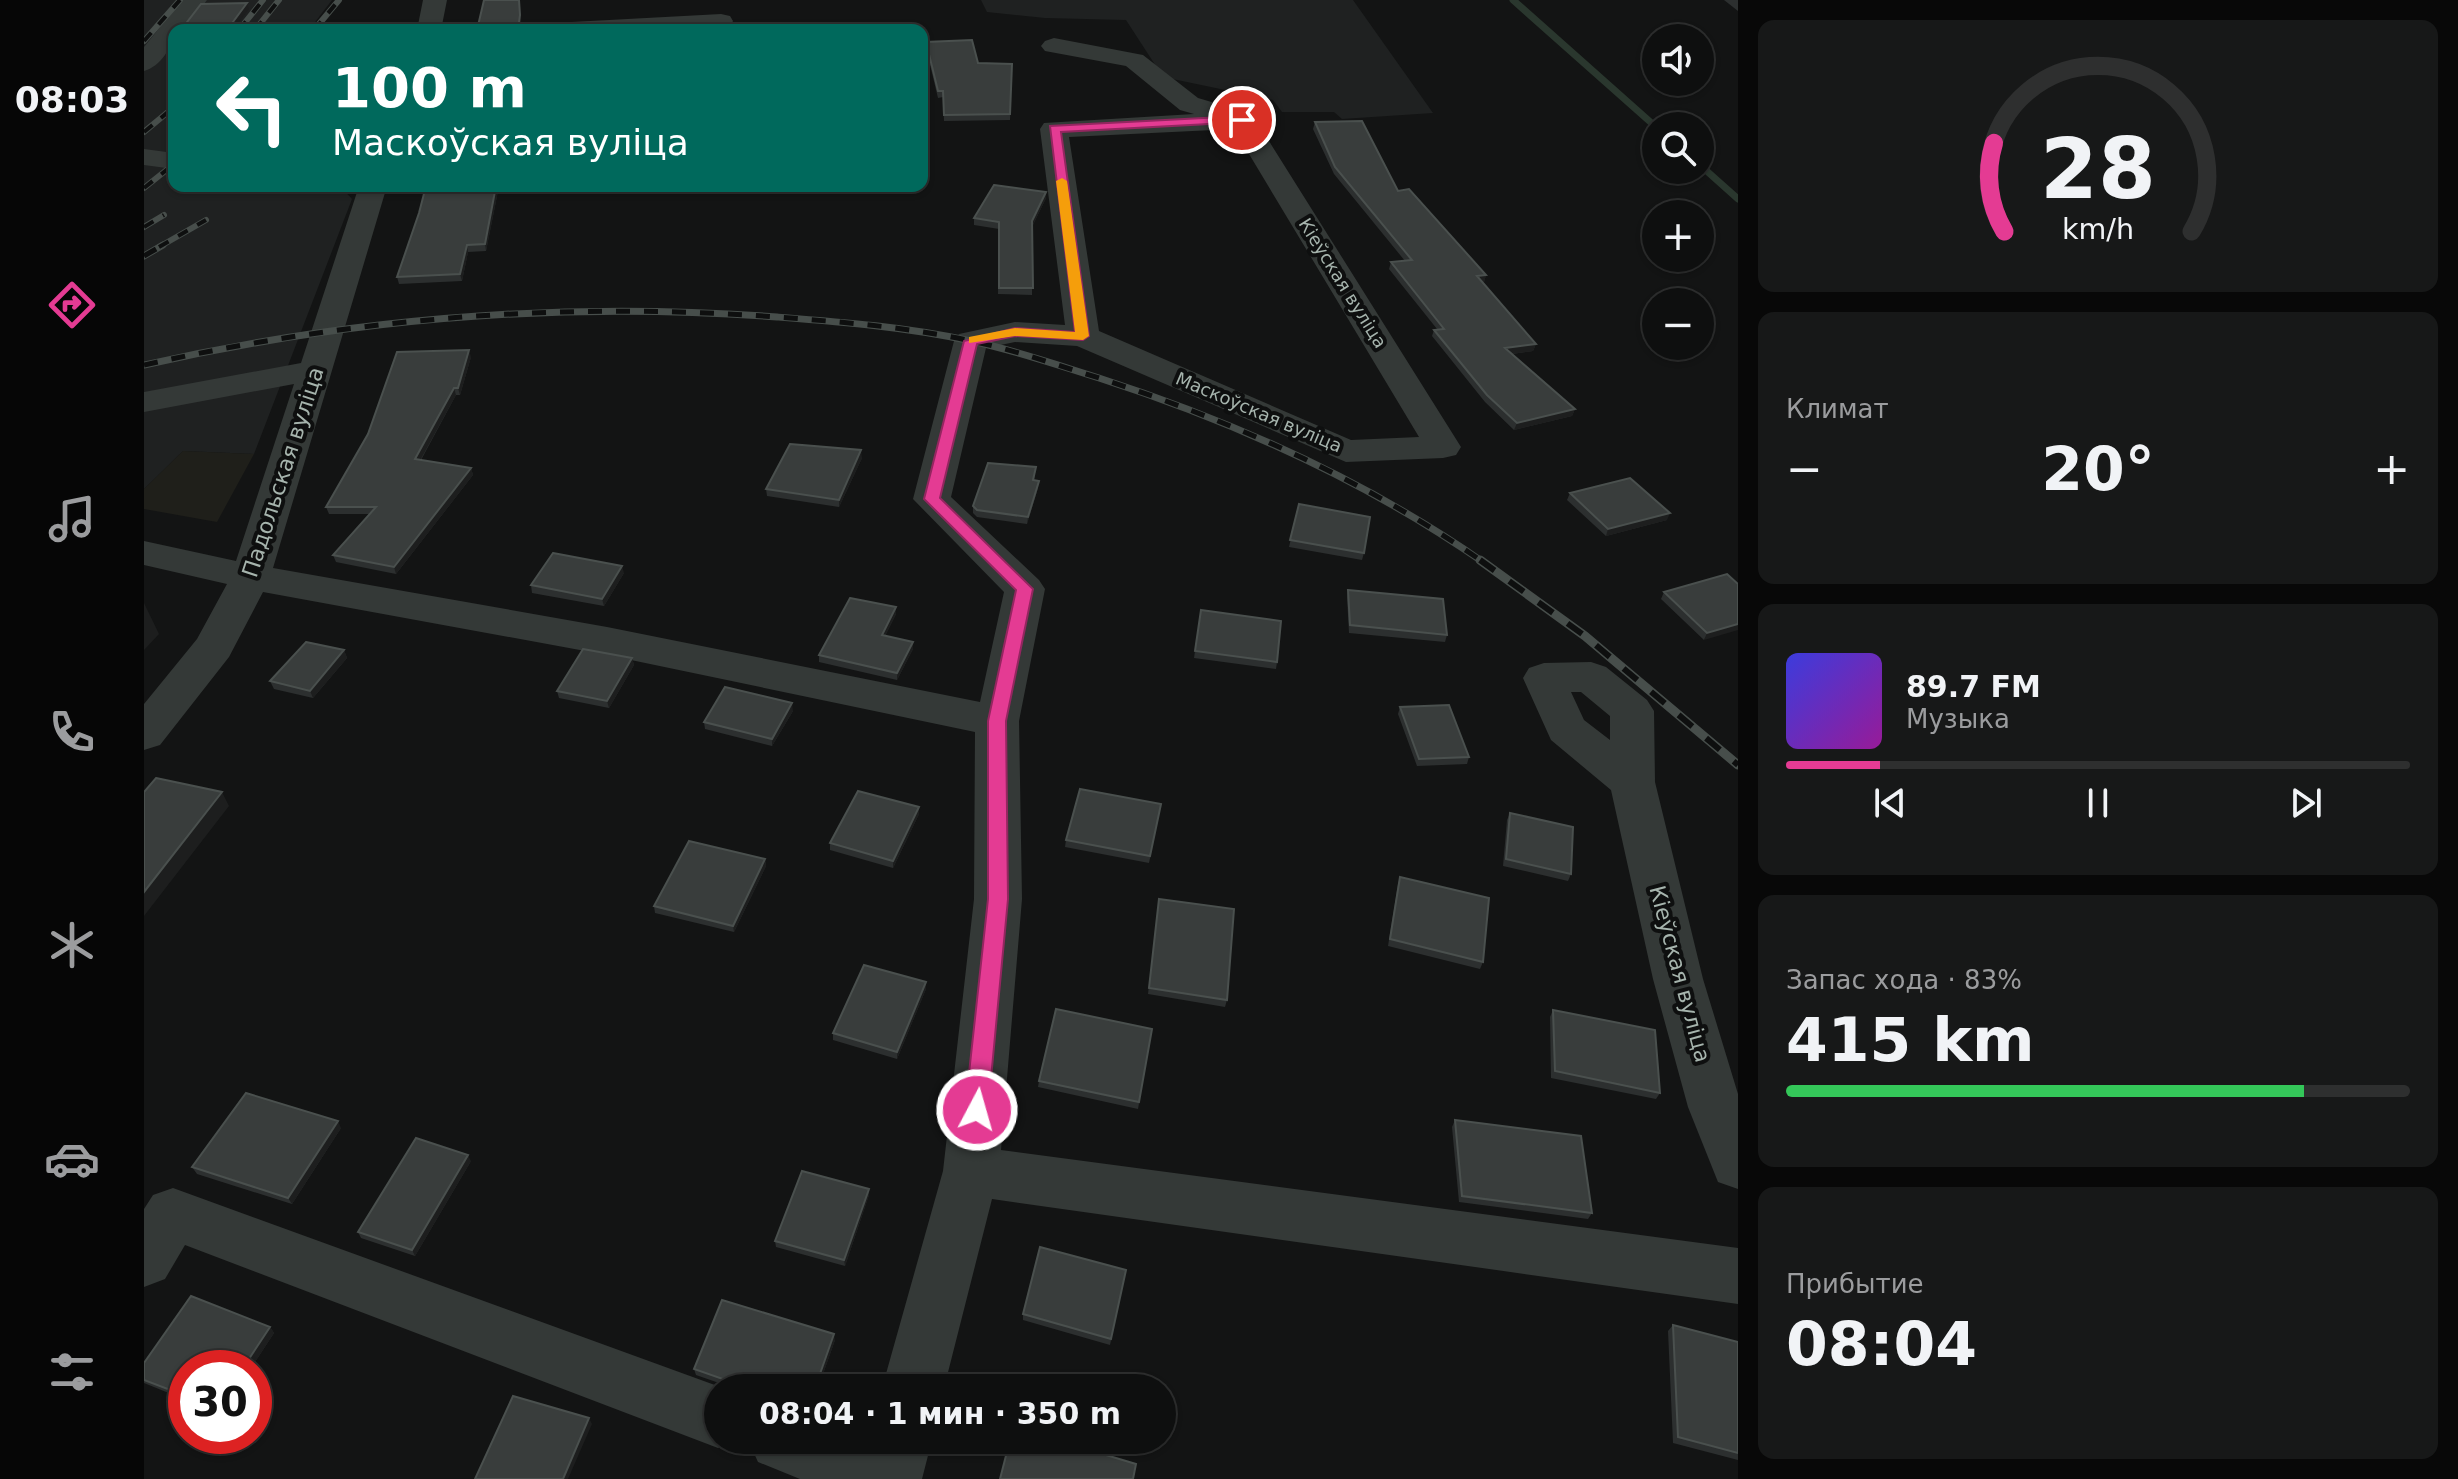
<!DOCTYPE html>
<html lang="ru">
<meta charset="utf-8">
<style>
:root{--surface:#0e0f0f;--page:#171818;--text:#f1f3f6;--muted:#9b9c9e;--line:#2e2f2f;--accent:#e43b93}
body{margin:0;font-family:"DejaVu Sans",sans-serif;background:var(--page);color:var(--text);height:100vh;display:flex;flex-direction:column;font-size:30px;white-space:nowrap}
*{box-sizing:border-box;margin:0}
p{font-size:26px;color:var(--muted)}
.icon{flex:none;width:44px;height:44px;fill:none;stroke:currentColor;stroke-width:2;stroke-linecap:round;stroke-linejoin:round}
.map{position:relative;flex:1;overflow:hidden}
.panel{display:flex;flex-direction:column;gap:20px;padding:20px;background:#080808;width:720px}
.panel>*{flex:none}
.banner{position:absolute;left:24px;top:24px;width:760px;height:168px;border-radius:16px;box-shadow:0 2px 6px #0004,0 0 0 2px var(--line);background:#00695c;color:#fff;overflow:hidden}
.buttons{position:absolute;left:1498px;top:24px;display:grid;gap:16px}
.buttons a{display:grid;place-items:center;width:72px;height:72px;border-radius:50%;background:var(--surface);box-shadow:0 2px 6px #0004,0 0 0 2px var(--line);font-size:40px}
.speed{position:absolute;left:24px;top:1350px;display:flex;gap:16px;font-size:40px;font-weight:700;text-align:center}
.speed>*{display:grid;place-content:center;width:104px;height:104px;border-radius:50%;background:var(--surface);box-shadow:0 2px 6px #0004,0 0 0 2px var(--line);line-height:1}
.speed .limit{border:12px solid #d22;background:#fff;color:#111}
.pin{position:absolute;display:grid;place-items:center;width:68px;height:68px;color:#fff;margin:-34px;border:4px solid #fff;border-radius:50%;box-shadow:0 2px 8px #0007}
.me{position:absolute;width:88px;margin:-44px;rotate:6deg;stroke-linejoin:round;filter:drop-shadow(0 0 6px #0008)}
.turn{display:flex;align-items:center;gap:28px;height:168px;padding:0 32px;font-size:36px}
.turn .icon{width:104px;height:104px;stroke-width:2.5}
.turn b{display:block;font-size:56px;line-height:68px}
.big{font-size:60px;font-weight:700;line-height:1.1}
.panel .card{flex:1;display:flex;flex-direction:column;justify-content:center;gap:12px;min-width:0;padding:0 28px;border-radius:16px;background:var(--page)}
.panel .dial{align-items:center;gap:0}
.dial svg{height:208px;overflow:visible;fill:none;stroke:var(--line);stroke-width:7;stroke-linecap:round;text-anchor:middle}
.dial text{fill:var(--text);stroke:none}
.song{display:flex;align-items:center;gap:24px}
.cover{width:96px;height:96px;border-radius:12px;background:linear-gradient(135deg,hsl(240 70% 55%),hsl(300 70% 35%))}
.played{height:8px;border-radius:4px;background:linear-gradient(90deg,var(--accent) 15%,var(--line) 15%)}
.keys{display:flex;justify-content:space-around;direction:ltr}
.heat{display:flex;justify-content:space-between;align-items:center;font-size:44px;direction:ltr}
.charge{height:12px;border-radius:6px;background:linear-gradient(90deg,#34c759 83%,var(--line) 0)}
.trip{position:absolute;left:560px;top:1374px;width:472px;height:80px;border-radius:40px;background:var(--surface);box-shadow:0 2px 6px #0004,0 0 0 2px var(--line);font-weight:700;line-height:80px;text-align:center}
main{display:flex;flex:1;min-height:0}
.dock{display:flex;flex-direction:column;width:144px;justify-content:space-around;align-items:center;background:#060606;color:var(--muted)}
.dock .icon{width:56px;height:56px}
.dock .selected{color:var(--accent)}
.dock b{font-size:36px;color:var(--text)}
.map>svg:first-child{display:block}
</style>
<main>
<nav class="dock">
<b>08:03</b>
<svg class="icon selected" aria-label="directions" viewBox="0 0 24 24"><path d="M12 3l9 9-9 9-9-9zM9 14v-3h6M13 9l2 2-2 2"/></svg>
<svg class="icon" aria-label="music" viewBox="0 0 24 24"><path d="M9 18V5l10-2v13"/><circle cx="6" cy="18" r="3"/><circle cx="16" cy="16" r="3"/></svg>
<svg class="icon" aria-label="phone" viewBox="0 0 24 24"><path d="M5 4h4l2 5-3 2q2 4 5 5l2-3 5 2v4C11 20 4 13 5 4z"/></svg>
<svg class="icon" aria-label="climate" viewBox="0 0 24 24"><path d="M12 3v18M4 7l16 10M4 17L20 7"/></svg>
<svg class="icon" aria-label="car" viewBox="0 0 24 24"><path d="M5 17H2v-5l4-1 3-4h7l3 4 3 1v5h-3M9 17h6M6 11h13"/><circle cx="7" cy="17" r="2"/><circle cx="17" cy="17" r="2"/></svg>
<svg class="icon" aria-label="filters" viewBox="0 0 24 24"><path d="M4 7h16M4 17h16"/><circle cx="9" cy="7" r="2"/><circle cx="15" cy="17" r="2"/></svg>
</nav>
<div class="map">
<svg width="1594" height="1479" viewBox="0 0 1594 1479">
<rect width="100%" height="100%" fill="#131414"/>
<path fill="#1f2121" d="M 0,0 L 188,0 L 165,30 L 30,30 L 30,186 L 196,186 L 208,199 L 110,454 L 39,451 L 0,489 Z
M 837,0 L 1209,0 L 1289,113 L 1198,119 L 1190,112 L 1138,112 L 1129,100 L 1019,77 L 982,20 L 901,18 L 843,12 Z"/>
<path fill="#1f1f1a" d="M 39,451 L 110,454 L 73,522 L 0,509 L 0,489 Z"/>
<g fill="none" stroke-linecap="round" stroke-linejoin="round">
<path stroke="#2a372e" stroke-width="7" d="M 1369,0 L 1512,127
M 1556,165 L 1594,199"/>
<path fill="#343937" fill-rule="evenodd" d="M 38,0 L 63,0 L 40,30 L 30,30 C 30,46 16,67 0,71 L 0,47 Z
M 279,0 L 303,0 L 297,30 L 273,30 Z
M 577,14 L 586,16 L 589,21 L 586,26 L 546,30 L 397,30 L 400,25 L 409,23 Z
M 910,38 L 999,55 L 1054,98 L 1108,114 L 1317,447 L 1312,455 L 1299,458 L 1202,462 L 933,346 L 871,342 L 842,348 L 807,497 L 895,580 L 901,589 L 875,721 L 878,899 L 857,1150 L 1594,1248 L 1594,1304 L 848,1199 L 800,1388 L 738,1388 L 799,1171 L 830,899 L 831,732 L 463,655 L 119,592 L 85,657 L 16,745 L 0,750 L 0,704 L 53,639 L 83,584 L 0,565 L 0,541 L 92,561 L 150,384 L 0,412 L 0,392 L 157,363 L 215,186 L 243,186 L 129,568 L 463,627 L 836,702 L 860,592 L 769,499 L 810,341 L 815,334 L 871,322 L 921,325 L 896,129 L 900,123 L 1050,114 L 1036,110 L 982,66 L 901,51 L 897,46 L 901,41 ZM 1090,129 L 1275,437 L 1207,440 L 955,331 L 925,137 Z
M 0,149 L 30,153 L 30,169 L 0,165 Z
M 1447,662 L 1462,667 L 1503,700 L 1510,711 L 1511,782 L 1559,979 L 1594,1094 L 1594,1189 L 1574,1182 L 1544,1107 L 1509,979 L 1467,790 L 1407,740 L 1379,678 L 1385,668 L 1400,663 ZM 1427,692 L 1437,692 L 1466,716 L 1466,740 L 1440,720 Z
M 29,1188 L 579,1388 L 574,1388 L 574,1440 L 594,1440 L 574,1448 L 41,1245 L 21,1279 L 0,1287 L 0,1209 L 9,1195 Z
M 604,1440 L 788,1440 L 778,1479 L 656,1479 L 614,1462 Z"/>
<defs>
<path id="rail-far2" d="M 95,30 L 119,0
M 111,30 L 135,0
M 170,30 L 195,0
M 0,41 L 36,0
M 0,132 L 30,107
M 0,188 L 30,164
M 0,227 L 20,215
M 15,247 L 62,220"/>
<path id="rail-far1" d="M 0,256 L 19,245
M 0,365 C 209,318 419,301 633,317 C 698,322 764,327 827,341 C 871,350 913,365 955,378 C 1091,422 1221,480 1339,562"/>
<path id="rail" d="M 1336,560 L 1441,636 L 1594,765"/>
</defs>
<use href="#rail-far2" stroke="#474e4b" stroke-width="6"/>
<use href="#rail-far1" stroke="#474e4b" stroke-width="7"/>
<use href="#rail" stroke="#474e4b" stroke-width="9"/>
<use href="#rail-far2" stroke="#0e0f0f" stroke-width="4" stroke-dasharray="11" stroke-linecap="butt"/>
<use href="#rail-far1" stroke="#0e0f0f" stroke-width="5" stroke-dasharray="14" stroke-linecap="butt"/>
<use href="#rail" stroke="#0e0f0f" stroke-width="6" stroke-dasharray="18" stroke-linecap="butt"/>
</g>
<path fill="#2c2f2f" d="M 1580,0 L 1594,0 L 1594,11 Z
M 30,39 L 30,51 L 27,51 L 25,45 Z
M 782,42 L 834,63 L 868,64 L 866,120 L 800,121 L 799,97 L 794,98 L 782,48 Z
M 1171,122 L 1254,191 L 1342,275 L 1340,282 L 1338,282 L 1392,344 L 1389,351 L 1368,354 L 1431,409 L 1428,416 L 1370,430 L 1341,402 L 1288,336 L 1290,330 L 1293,329 L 1245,269 L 1247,262 L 1261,261 L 1190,174 L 1169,129 Z
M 355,186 L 342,251 L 324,252 L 318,281 L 255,284 L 253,277 L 275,213 Z
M 902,192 L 902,198 L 888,227 L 888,295 L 854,294 L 855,229 L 830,225 L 830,218 Z
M 327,357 L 316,395 L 312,395 L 277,460 L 327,468 L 329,475 L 252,574 L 192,562 L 189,555 L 226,514 L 185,514 L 182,507 Z
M 718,458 L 695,507 L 623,496 L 622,489 Z
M 892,467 L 890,480 L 894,488 L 883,524 L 833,517 L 829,513 L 829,506 Z
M 1426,493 L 1523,520 L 1462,536 L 1423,500 Z
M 1155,504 L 1220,553 L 1218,560 L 1145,547 Z
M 480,573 L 460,606 L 388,593 L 387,585 Z
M 1594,584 L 1560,640 L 1517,599 L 1520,592 Z
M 1204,590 L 1303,635 L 1301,642 L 1205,633 L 1203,597 Z
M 752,607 L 752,614 L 741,636 L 769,649 L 753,680 L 675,662 L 675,655 Z
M 1057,610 L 1133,662 L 1132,669 L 1050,658 Z
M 200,650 L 203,658 L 169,698 L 130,689 L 126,681 Z
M 488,658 L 490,665 L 465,708 L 415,698 L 413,691 Z
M 1256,707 L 1325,757 L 1323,764 L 1273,766 L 1254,714 Z
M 649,711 L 628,746 L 561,729 L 560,722 Z
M 1017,804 L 1005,863 L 921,847 L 922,840 Z
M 1366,813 L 1427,874 L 1424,881 L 1359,866 L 1363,820 Z
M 775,814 L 749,868 L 686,850 L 686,843 Z
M 621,859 L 622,866 L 590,932 L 511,913 L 510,906 Z
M 1256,877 L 1339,962 L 1336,969 L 1244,946 L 1254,884 Z
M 1015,899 L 1083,1000 L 1081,1007 L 1004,994 Z
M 782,982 L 782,989 L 753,1059 L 689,1040 L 689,1033 Z
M 1409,1010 L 1516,1093 L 1512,1099 L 1407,1078 L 1406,1017 Z
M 1008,1029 L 994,1109 L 894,1087 L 895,1081 Z
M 1311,1120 L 1448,1213 L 1444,1219 L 1315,1202 L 1308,1127 Z
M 197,1128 L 148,1204 L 53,1174 L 48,1167 Z
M 327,1161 L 271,1256 L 217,1238 L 214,1232 Z
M 725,1195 L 701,1266 L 632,1247 L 631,1241 Z
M 982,1270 L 966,1345 L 879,1320 L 879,1314 Z
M 1529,1325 L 1594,1342 L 1594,1460 L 1529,1443 L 1524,1331 Z
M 126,1327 L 130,1333 L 107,1368 L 42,1368 L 42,1400 L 0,1383 L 0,1363 Z
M 691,1340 L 674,1388 L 576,1388 L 576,1385 L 578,1384 L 552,1375 L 550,1369 Z"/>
<path fill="#1d1e1e" d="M 375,0 L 377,21 L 376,30 L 374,30 Z
M 103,3 L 105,9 L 89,30 L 83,30 Z
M 352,186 L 355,186 L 342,251 L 341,244 Z
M 902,192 L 902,198 L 888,227 L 888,221 Z
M 323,245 L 324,252 L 318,281 L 316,274 Z
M 1342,275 L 1340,282 L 1331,283 L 1333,276 Z
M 1392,344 L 1389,351 L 1359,355 L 1361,348 Z
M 325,350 L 327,357 L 316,395 L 314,388 Z
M 310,388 L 312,395 L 273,466 L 271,459 Z
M 1431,409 L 1428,416 L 1370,430 L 1373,423 Z
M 717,450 L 718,458 L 695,507 L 695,500 Z
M 327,468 L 329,475 L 252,574 L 250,567 Z
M 895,481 L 894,488 L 883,524 L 884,517 Z
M 1526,513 L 1523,520 L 1462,536 L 1464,529 Z
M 478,566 L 480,573 L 460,606 L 458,599 Z
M 0,603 L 15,634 L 0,650 Z
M 752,607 L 752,614 L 738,642 L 738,635 Z
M 1594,624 L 1594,630 L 1560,640 L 1563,633 Z
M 769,642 L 769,649 L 753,680 L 753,673 Z
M 200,650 L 203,658 L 169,698 L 166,691 Z
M 488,658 L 490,665 L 465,708 L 463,701 Z
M 648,703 L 649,711 L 628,746 L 628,739 Z
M 78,792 L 85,806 L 0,916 L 0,892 Z
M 775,807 L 775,814 L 749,868 L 749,861 Z
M 621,859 L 622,866 L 590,932 L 589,926 Z
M 782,982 L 782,989 L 753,1059 L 753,1052 Z
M 194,1121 L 197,1128 L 148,1204 L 144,1198 Z
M 324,1155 L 327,1161 L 271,1256 L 268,1250 Z
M 725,1189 L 725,1195 L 701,1266 L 700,1260 Z
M 126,1327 L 130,1333 L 107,1368 L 99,1368 Z
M 690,1334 L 691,1340 L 674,1388 L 671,1388 Z
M 445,1418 L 448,1424 L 424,1479 L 419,1479 Z"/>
<path fill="#393d3c" stroke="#4a504e" stroke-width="2" d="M 340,0 L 375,0 L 376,15 L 374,30 L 333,30 Z
M 103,3 L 83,30 L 37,30 L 57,4 Z
M 828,40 L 834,63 L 868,64 L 866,114 L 800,115 L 799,91 L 794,91 L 782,42 Z
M 1218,121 L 1254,191 L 1265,189 L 1342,275 L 1333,276 L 1392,344 L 1361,348 L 1431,409 L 1373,423 L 1343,395 L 1290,330 L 1300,329 L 1247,262 L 1268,260 L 1191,167 L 1171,122 Z
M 850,185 L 902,192 L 888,221 L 889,288 L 855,288 L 855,222 L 830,218 Z
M 282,186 L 352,186 L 341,244 L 323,245 L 316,274 L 253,277 L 275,213 Z
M 325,350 L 314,388 L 310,388 L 271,459 L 327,468 L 250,567 L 189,555 L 232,507 L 182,507 L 224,434 L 253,352 Z
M 646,444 L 717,450 L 695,500 L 622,489 Z
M 844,463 L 892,467 L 889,480 L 895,481 L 884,517 L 833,510 L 829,506 Z
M 1486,478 L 1526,513 L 1464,529 L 1426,493 Z
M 1155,504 L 1226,517 L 1220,553 L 1146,540 Z
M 409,553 L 478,566 L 458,599 L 387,585 Z
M 1583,574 L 1594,584 L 1594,624 L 1563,633 L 1520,592 Z
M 1204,590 L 1299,599 L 1303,635 L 1206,625 Z
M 706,598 L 752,607 L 738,635 L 769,642 L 753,673 L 675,655 Z
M 1057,610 L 1137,621 L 1133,662 L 1051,651 Z
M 162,642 L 200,650 L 166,691 L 126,681 Z
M 439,649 L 488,658 L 463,701 L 413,691 Z
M 581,687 L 648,703 L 628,739 L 560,722 Z
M 1305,705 L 1325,757 L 1275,759 L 1256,707 Z
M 12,778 L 78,792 L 0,892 L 0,792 Z
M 936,789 L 1017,804 L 1006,856 L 922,840 Z
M 714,791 L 775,807 L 749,861 L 686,843 Z
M 1366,813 L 1429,827 L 1427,874 L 1362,859 Z
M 545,841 L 621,859 L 589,926 L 510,906 Z
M 1256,877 L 1345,898 L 1339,962 L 1246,939 Z
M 1015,899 L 1090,909 L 1083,1000 L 1005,988 Z
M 720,965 L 782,982 L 753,1052 L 689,1033 Z
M 912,1009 L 1008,1029 L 995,1102 L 895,1081 Z
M 1409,1010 L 1511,1030 L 1516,1093 L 1411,1071 Z
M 102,1093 L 194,1121 L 144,1198 L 48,1167 Z
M 1311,1120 L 1437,1136 L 1448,1213 L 1318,1196 Z
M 272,1138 L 324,1155 L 268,1250 L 214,1232 Z
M 658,1171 L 725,1189 L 700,1260 L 631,1241 Z
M 896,1247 L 982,1270 L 967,1339 L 879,1314 Z
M 47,1296 L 126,1327 L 99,1368 L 42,1368 L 42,1396 L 0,1380 L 0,1363 Z
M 578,1300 L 690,1334 L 671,1388 L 585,1388 L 576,1385 L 581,1383 L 579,1379 L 550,1369 Z
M 1529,1325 L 1594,1342 L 1594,1453 L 1534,1437 Z
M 369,1396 L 445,1418 L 419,1479 L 331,1479 Z
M 866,1440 L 912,1440 L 992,1464 L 989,1479 L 856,1479 Z"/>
<path fill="#e43b93" stroke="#942660" stroke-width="2" d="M 1098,116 L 1103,120 L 1102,122 L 917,132 L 945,336 L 939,340 L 871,336 L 833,344 L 796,498 L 889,589 L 862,721 L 864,899 L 844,1110 L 841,1117 L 833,1120 L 825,1117 L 821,1110 L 844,899 L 844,721 L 872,590 L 780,499 L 820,341 L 871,328 L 931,332 L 906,126 Z"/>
<path fill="#f59e0b" d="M 918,178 L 923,181 L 945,336 L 939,340 L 871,336 L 825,343 L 825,337 L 871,328 L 931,332 L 912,181 Z"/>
<g text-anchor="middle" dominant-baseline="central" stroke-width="8" stroke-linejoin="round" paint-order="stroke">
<g font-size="18" fill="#a6b4ad" stroke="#0e0f0f">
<text transform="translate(1199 283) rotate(58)">Кіеўская вуліца</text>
<text transform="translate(1115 412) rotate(23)">Маскоўская вуліца</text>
</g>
<g font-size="22" fill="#a6b4ad" stroke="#0e0f0f">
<text transform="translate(139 472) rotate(-72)">Падольская вуліца</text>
<text transform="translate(1536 974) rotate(75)">Кіеўская вуліца</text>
</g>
</g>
</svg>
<div class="buttons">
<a><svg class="icon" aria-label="sound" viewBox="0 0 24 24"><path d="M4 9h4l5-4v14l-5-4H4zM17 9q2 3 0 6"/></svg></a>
<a><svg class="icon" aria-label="search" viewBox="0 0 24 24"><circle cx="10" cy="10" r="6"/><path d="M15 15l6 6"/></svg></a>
<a>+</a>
<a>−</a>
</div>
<div class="speed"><div class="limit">30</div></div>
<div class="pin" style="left:1098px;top:120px;background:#d93025"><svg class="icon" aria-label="arrive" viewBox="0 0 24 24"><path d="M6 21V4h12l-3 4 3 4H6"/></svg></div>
<svg class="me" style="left:833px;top:1110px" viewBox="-20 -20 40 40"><circle r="17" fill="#e43b93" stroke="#fff" stroke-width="3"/><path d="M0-11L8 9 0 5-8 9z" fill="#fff"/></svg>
<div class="trip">08:04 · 1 мин · 350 m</div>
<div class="banner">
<div class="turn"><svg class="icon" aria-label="left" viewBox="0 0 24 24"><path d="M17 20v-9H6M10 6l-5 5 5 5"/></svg><div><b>100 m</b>Маскоўская вуліца</div></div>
</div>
</div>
<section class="panel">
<div class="card dial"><svg viewBox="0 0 100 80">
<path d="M14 69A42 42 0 1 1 86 69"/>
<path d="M14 69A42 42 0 0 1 10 35" stroke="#e43b93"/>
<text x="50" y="56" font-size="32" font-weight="700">28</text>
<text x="50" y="72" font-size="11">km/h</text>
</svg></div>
<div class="card"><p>Климат</p>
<div class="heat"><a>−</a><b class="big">20°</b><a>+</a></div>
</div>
<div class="card">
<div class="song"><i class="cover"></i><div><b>89.7 FM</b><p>Музыка</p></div></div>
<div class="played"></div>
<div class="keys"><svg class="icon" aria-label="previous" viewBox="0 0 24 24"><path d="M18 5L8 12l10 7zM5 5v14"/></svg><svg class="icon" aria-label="pause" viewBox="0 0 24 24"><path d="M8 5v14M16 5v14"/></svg><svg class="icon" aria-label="next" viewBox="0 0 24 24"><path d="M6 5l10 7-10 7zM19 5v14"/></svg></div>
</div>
<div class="card"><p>Запас хода · 83%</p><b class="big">415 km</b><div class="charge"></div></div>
<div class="card"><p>Прибытие</p><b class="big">08:04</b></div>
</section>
</main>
